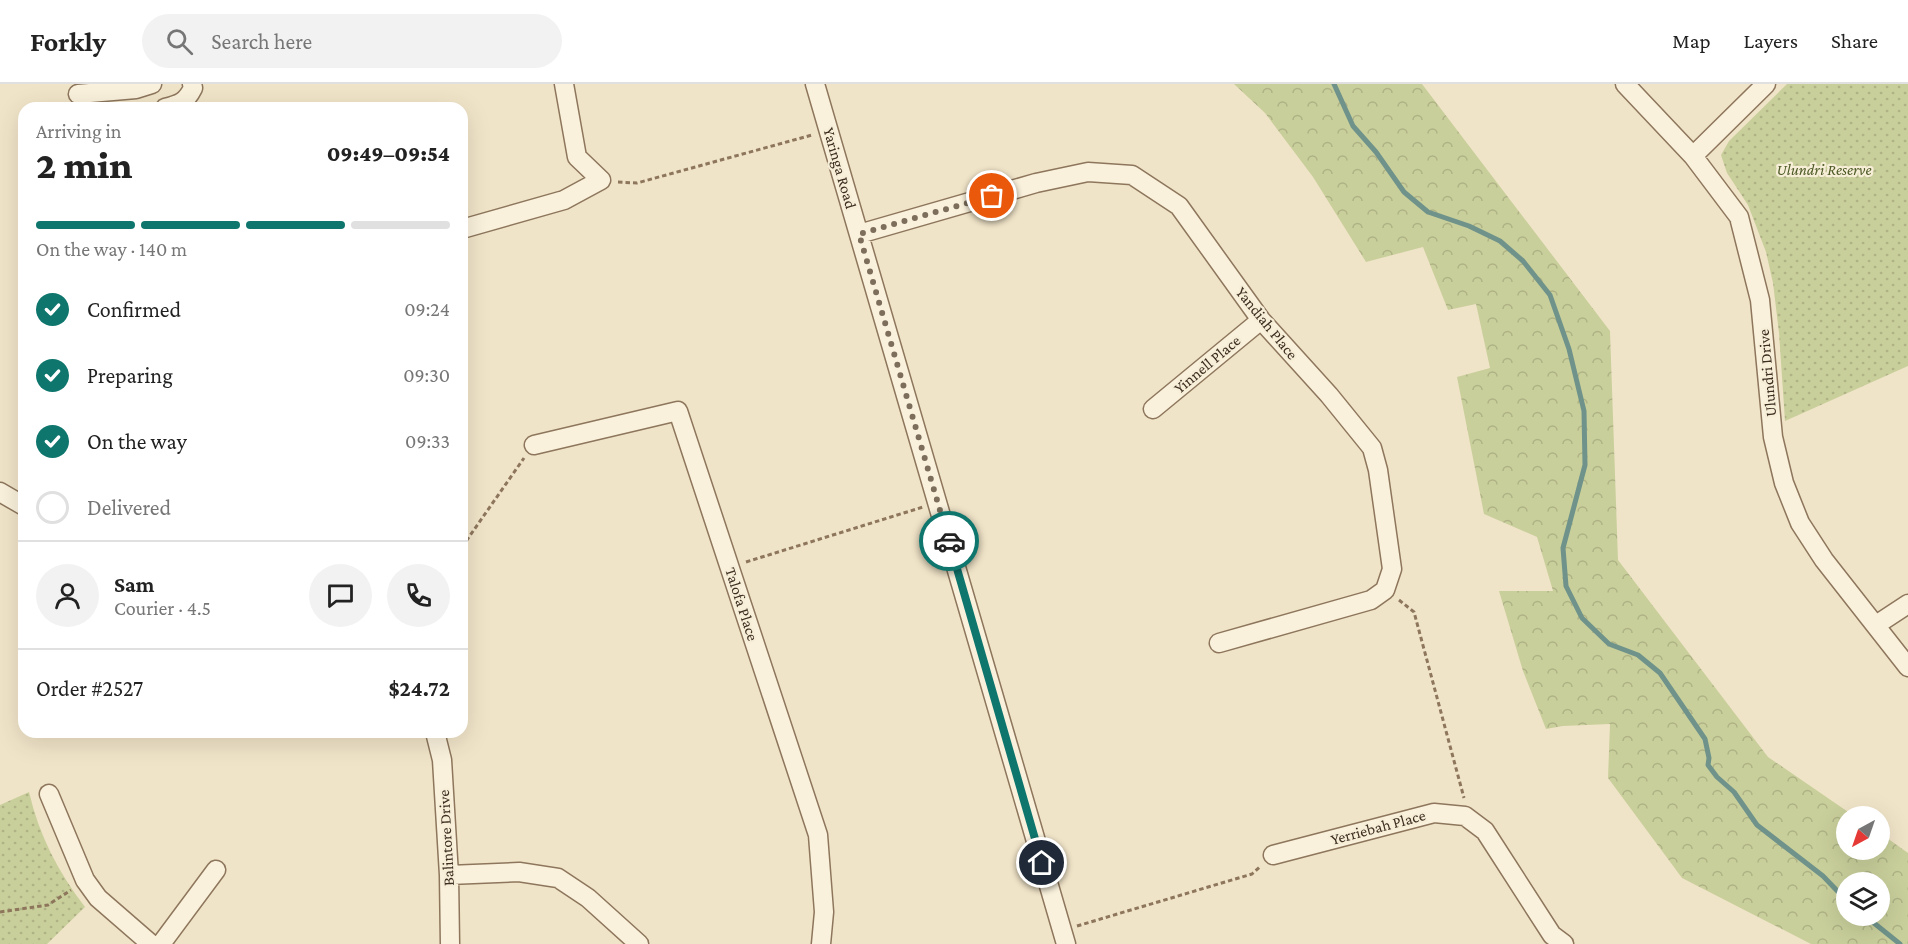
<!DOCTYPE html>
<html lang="en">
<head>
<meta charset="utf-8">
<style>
  :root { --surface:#fff; --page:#f2f2f2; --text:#222; --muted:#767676; --line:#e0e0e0; --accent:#0f766e }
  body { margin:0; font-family:"Crimson Pro",serif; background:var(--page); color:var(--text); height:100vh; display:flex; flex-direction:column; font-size:22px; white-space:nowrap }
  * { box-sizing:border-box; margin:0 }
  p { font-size:20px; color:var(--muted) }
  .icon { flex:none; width:33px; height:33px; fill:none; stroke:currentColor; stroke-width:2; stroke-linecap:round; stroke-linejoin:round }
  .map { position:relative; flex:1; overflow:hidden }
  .drawer { position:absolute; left:18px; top:18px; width:450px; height:636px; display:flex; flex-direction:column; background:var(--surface); border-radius:18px; box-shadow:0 6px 24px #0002 }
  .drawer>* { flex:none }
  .needle { width:39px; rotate:220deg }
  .tools { position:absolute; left:1836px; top:722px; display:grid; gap:12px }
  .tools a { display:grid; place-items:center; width:54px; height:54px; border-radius:50%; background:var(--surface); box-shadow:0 6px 24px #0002; font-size:30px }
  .pin { position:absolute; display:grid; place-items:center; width:51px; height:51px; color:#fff; margin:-26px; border:3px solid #fff; border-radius:50%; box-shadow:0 2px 6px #0007 }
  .courier { position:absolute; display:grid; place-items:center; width:60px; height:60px; margin:-30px; border:4px solid #0f766e; border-radius:50%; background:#fff; color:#222; box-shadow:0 2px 8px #0007 }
  .summary em { font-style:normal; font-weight:800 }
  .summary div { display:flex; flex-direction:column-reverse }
  .summary { display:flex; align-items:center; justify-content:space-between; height:102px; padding:0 18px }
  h1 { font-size:39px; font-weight:800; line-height:45px }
  .bar { display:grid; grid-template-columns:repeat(4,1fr); gap:9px 6px; align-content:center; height:72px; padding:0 18px }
  .bar i { height:8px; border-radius:4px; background:var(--line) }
  .bar .current { background:var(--accent) }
  .bar p { grid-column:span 4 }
  .line { display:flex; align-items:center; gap:15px; padding:0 18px; border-top:2px solid var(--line) }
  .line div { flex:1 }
  .round { display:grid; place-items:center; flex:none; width:63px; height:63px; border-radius:32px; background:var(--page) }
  ol { padding:0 18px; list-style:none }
  li { display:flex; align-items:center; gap:18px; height:66px }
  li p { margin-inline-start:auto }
  li .icon { padding:6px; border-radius:50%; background:var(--accent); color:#fff; stroke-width:4 }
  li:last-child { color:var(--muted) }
  li i { width:33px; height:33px; border:3px solid var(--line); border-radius:50% }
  header { display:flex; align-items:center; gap:36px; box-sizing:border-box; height:84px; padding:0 30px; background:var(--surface); border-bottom:2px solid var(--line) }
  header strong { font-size:28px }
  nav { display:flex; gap:33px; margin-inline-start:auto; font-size:21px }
  .search { width:420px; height:54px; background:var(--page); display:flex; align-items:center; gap:15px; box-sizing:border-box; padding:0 21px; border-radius:33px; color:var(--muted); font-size:22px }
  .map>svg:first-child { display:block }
  .grass { fill:url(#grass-dots) }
  .forest { fill:url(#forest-crowns); fill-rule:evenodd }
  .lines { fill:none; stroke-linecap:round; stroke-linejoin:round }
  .stream { stroke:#6f938a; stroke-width:5 }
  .minor-casing { stroke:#8d765c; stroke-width:21 }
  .path { stroke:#8d765c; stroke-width:3; stroke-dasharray:4.5 3; stroke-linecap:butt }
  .minor { stroke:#faf1dc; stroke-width:18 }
  .done { stroke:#7c6e5b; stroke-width:6; stroke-dasharray:0 10.8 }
  .route { stroke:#0f766e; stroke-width:8 }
  .labels { text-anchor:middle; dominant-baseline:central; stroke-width:4.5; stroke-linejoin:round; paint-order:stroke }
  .street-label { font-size:16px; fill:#3d2e20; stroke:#f7eed8 }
  .park-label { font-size:16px; font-style:italic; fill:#4d5a26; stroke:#f7eed8 }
</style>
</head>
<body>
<header>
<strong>Forkly</strong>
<div class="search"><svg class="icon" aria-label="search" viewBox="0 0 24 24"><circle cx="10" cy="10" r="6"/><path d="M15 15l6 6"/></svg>Search here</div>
<nav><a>Map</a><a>Layers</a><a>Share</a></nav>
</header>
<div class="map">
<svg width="1908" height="860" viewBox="0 0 1908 860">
  <defs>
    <pattern id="grass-dots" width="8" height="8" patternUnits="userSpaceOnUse" patternTransform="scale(1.5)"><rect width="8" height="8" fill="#c9cf9b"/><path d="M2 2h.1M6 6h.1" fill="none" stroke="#aeb285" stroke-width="1.8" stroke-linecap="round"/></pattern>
    <pattern id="forest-crowns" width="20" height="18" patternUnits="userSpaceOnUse" patternTransform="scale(1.5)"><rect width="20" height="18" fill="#c9cf9b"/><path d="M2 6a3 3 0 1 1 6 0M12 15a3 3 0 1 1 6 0" fill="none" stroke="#aeb285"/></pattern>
  </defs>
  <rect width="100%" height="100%" fill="#f0e4c8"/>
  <!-- grass -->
  <path class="grass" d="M 1787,0 L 1908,0 L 1908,282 L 1785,337 L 1779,249 L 1773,199 L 1766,168 L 1748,121 L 1727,89 L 1721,71 L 1729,57 Z
    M 29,708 C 39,751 58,788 85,823 L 47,860 L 0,860 L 0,721 Z"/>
  <!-- forest -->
  <path class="forest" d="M 1234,0 L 1422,0 L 1610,247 L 1618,476 L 1768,673 L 1854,732 L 1846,732 L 1846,765 L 1880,765 L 1880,749 L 1908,769 L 1908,860 L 1811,860 L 1682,794 L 1608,694 L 1610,640 L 1563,642 L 1546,645 L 1523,587 L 1499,507 L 1553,507 L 1537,453 L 1484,430 L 1457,293 L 1490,284 L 1476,220 L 1448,226 L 1423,163 L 1366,178 L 1313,93 L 1265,29 ZM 1846,798 L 1880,798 L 1880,831 L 1846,831 Z"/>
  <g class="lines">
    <!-- stream -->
    <path class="stream" d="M 1334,0 L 1353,42 L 1376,68 L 1404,108 L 1428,128 L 1469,142 L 1500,157 L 1523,177 L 1550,211 L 1569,265 L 1584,327 L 1585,381 L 1563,464 L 1566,502 L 1582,534 L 1609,560 L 1638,571 L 1660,589 L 1705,655 L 1709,674 L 1708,681 L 1717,693 L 1734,708 L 1757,741 L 1823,792 L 1846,816
      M 1864,831 L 1900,860"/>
    <!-- minor casing -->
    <g class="minor-casing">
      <path id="minor" d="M 815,0 L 1066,860
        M 1625,0 L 1693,72 L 1739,133 L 1760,216 L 1773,353 L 1784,399 L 1800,439 L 1824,476 L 1908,583
        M 78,10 L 136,5 L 152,0
        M 165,24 C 180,20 186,18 193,4 L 192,0
        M 1693,72 L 1766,0
        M 462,145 L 564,116 L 601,96 L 577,73 L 564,0
        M 859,150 L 1036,99 L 1088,88 L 1132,91 L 1179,122 L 1261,236 L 1329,311 L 1372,364 L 1378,386 L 1392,485 L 1385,506 L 1371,516 L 1219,559
        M 1153,325 L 1261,236
        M 534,361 L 678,327 L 818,751 L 824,828 L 821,860
        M 0,408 L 24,422
        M 1876,541 L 1908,520
        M 435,648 L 442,676 L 449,791 L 450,860
        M 49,710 L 85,796 L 98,814 L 151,860
        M 1273,771 L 1434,729 L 1465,732 L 1485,747 L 1552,851 L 1564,860
        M 449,791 L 519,788 L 558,794 L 588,814 L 639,860
        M 161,860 L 216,786"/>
    </g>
    <!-- path -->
    <path class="path" d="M 618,98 L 637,99 L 812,51
      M 462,463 L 524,374
      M 746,478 L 923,423
      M 1399,516 L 1414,528 L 1464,714
      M 0,828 L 48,821 L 71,806
      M 1077,842 L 1252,790 L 1261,782"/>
    <!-- minor -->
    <use href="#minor" class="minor"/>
  </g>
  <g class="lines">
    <!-- done -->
    <path class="done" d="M 949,457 L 859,150 L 992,112"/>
    <!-- route -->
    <path class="route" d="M 949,457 L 1042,779"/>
  </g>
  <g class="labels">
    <!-- street labels -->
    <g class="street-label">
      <text transform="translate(840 84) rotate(74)">Yaringa Road</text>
      <text transform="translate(1267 239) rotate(51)">Yandiah Place</text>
      <text transform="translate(1207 280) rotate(-40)">Yinnell Place</text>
      <text transform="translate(1767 289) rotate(-95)">Ulundri Drive</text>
      <text transform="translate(742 520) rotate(72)">Talofa Place</text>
      <text transform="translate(1378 743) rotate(-15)">Yerriebah Place</text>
      <text transform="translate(446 754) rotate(-93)">Balintore Drive</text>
    </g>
    <!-- park labels -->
    <g class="park-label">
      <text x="1824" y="85">Ulundri Reserve</text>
    </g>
  </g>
</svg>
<div class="tools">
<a><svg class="needle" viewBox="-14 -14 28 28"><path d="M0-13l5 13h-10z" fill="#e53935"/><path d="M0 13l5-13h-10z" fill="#767676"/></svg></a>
<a><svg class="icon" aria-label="layers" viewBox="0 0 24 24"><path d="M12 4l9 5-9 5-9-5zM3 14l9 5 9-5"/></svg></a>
</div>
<div class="pin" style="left:992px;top:112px;background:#ea580c"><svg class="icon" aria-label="bag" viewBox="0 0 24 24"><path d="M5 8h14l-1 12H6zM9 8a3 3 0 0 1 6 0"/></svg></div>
<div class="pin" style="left:1042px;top:779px;background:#1f2937"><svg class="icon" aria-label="home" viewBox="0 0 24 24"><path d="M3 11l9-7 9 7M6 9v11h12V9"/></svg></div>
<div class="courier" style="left:949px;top:457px"><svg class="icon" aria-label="car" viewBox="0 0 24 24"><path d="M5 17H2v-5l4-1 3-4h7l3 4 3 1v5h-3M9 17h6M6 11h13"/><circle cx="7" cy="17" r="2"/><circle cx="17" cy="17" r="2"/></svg></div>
<section class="drawer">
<div class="summary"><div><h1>2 min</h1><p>Arriving in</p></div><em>09:49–09:54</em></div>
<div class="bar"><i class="current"></i><i class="current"></i><i class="current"></i><i></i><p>On the way · 140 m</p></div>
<ol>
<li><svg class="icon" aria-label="check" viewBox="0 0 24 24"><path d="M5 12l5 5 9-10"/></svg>Confirmed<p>09:24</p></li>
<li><svg class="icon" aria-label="check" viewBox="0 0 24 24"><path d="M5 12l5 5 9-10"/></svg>Preparing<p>09:30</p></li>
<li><svg class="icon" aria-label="check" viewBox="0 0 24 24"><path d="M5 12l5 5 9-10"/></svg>On the way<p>09:33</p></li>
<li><i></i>Delivered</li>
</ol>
<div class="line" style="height:108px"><a class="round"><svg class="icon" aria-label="person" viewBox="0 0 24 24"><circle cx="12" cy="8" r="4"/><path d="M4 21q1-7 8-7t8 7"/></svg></a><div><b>Sam</b><p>Courier · 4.5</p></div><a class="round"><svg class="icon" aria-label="chat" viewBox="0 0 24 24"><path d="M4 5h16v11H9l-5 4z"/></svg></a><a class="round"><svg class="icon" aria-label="phone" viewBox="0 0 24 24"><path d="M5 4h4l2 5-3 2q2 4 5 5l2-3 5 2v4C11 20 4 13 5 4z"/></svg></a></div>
<div class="line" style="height:78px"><div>Order #2527</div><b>$24.72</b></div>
</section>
</div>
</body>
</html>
